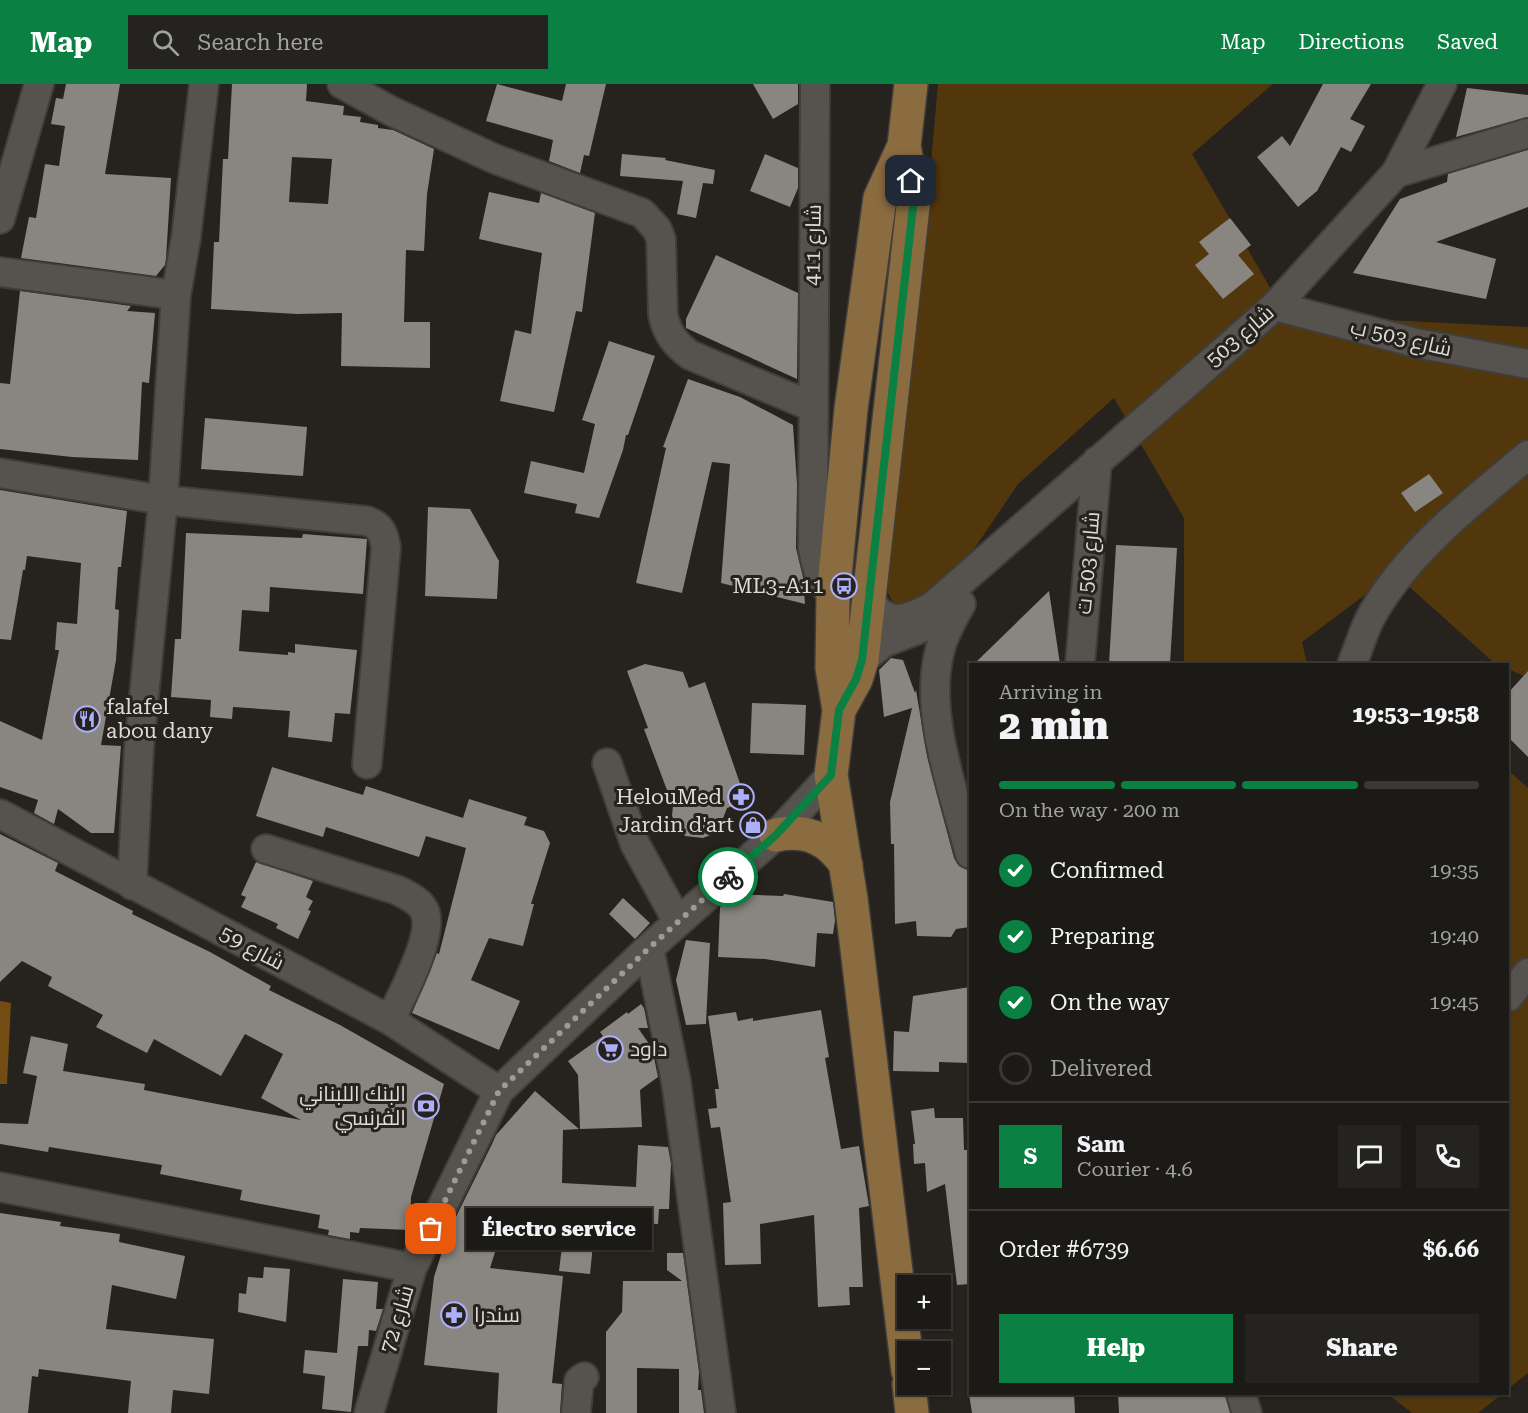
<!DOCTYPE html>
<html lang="en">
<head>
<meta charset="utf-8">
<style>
  :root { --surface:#1c1a16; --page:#25231f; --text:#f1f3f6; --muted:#a0a1a1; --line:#3a3835; --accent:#0b8043 }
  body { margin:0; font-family:"Roboto Serif",Cairo,serif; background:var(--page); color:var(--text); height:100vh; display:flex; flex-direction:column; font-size:22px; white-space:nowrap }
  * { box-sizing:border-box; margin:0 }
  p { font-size:20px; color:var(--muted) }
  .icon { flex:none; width:33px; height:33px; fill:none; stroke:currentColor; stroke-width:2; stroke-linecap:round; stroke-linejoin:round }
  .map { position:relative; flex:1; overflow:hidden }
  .panel { position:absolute; left:969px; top:579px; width:540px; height:732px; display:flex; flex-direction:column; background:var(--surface); border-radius:0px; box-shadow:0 2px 4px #0004,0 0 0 2px var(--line) }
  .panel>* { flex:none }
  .fabs { position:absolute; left:897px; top:1191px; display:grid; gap:12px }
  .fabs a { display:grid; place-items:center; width:54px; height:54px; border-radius:0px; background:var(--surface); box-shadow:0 2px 4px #0004,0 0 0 2px var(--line); font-size:30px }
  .pin { position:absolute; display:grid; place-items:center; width:51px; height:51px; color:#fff; margin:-26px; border-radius:12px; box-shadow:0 3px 9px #0006 }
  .courier { position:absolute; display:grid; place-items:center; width:60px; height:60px; margin:-30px; border:4px solid #0b8043; border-radius:50%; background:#fff; color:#222; box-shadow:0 2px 8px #0007 }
  .bubble { position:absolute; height:42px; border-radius:0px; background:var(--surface); box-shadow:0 2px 4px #0004,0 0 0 2px var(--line); font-size:20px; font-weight:800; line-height:42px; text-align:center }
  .headline em { font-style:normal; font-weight:800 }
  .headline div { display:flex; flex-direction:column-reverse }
  .headline { display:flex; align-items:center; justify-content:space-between; height:102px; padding:0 30px }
  h1 { font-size:39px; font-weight:800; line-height:45px }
  .bar { display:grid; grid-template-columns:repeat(4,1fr); gap:9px 6px; align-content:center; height:72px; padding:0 30px }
  .bar i { height:8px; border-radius:4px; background:var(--line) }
  .bar .current { background:var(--accent) }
  .bar p { grid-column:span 4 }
  .line { display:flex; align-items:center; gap:15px; padding:0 30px; border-top:2px solid var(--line) }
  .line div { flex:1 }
  .round { display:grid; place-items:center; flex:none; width:63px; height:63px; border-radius:0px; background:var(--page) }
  ol { padding:0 30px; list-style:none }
  li { display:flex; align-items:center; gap:18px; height:66px }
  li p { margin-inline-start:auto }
  li .icon { padding:6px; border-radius:50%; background:var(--accent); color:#fff; stroke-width:4 }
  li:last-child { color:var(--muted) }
  li i { width:33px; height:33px; border:3px solid var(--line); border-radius:50% }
  .action { display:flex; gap:12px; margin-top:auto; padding:12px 30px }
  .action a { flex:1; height:69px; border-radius:0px; background:var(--accent); color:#fff; font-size:24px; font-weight:800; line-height:69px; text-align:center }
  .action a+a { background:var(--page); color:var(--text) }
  header { display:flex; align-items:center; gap:36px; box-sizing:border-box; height:84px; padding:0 30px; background:var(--accent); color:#fff }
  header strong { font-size:28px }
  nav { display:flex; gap:33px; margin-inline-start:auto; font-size:21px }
  .search { width:420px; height:54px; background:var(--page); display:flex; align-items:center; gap:15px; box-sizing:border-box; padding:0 21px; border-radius:0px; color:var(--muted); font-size:22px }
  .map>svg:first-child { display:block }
  .green { fill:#53370c }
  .forest { fill:#724c12 }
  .building { fill:#898580; fill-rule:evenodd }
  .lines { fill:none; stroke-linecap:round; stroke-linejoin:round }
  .minor-casing { stroke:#403e3a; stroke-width:32 }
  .major-casing { stroke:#403e3a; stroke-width:36 }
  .minor { stroke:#56524d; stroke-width:28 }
  .major { stroke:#8b6c40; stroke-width:33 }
  .done { stroke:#9d9a97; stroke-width:6; stroke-dasharray:0 10.8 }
  .route { stroke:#0b8043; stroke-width:8 }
  .labels { text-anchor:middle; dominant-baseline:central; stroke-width:6; stroke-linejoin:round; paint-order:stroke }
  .street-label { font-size:21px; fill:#dddbd8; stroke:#26221e }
  .poi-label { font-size:21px; fill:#dddbd8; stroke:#26221e; text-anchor:end }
</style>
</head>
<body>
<header>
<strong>Map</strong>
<div class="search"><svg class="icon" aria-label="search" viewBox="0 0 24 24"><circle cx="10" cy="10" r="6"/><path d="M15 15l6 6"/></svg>Search here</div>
<nav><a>Map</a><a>Directions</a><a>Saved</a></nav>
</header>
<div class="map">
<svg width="1528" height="1329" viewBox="0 0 1528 1329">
  <rect width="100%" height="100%" fill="#26221e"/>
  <!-- green -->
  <path class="green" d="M 938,0 L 1273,0 L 1192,70 L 1286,231 L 1528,243 L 1528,594 L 1508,585 L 1508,580 L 1499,580 L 1492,577 L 1394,489 L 1302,558 L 1307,580 L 1184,580 L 1184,434 L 1114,314 L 1018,400 L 966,477 L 918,521 L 896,524 L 887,507 L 917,236 Z
    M 1508,686 L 1528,704 L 1528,894 L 1518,904 L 1528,913 L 1528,1289 L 1508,1305 Z
    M 1388,1310 L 1502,1310 L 1478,1329 L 1412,1329 Z"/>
  <!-- forest -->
  <path class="forest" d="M 0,917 L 11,919 L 7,1000 L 0,1000 Z"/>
  <!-- building -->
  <path class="building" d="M 66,0 L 120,0 L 105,90 L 171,94 L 166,175 L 165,181 L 156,192 L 21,174 L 29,133 L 36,134 L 45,80 L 59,82 L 65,42 L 51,40 L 56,14 L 63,15 Z
    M 232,0 L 307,0 L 306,17 L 344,22 L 343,31 L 361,33 L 360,38 L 378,41 L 378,44 L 393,46 L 434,65 L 427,110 L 424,167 L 406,166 L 404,238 L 430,238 L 430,284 L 341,282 L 342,229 L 297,230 L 211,225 L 214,158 L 219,158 L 223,75 L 228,75 ZM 292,73 L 332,75 L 328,120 L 289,118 Z
    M 497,0 L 562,17 L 566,0 L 606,0 L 589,72 L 584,71 L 580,89 L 549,77 L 553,56 L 486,37 Z
    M 753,0 L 798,0 L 798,20 L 773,35 Z
    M 1323,0 L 1371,0 L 1350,35 L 1365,42 L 1351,68 L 1341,63 L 1317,107 L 1298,123 L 1257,73 L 1282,52 L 1290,62 Z
    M 1467,4 L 1528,11 L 1528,33 L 1456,53 Z
    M 1528,66 L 1528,123 L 1436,158 L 1496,175 L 1486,215 L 1353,189 L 1400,115 L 1447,98 L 1448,90 Z
    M 622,70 L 666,74 L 665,76 L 715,86 L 713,100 L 703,99 L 696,134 L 677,130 L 683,97 L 620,92 Z
    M 765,70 L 798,84 L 798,104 L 790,123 L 750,107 Z
    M 489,108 L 539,119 L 541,109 L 595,129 L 582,228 L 576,227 L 554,328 L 500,317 L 515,246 L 531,250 L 542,169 L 479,155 Z
    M 1230,134 L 1251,161 L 1238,171 L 1254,190 L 1223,215 L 1195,181 L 1209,170 L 1199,158 Z
    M 716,171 L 798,209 L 797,295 L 686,244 L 686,235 Z
    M 20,207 L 131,222 L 127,227 L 155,229 L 149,299 L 142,298 L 138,376 L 72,373 L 0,365 L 0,299 L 10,300 Z
    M 609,257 L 655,272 L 628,351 L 626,351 L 623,366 L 599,434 L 575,429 L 577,420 L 524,409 L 531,377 L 584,389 L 595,340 L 582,336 Z
    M 688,295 L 740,313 L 793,341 L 797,400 L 796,464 L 803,493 L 805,520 L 721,499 L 730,380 L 712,378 L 682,509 L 636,499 L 666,364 L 663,363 Z
    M 205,334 L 307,343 L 303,392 L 201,385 Z
    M 1429,390 L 1443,409 L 1415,428 L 1401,409 Z
    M 0,406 L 127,427 L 121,483 L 118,483 L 115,525 L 119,526 L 116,576 L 101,661 L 121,662 L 114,749 L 91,749 L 58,725 L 54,740 L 34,729 L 38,716 L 0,703 L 0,637 L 42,656 L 59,566 L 55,566 L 57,538 L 77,540 L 81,479 L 27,472 L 25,486 L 23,486 L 11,556 L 0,555 Z
    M 428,423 L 470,425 L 499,477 L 497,515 L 425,512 Z
    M 186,449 L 302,454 L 303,450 L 367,455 L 363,510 L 270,503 L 269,528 L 242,526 L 239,567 L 288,571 L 288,568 L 295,569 L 295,560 L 357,566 L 350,630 L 335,629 L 332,658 L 288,653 L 290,627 L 233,623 L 232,635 L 210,633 L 211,616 L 171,613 L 175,555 L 181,555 Z
    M 1116,461 L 1177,464 L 1170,580 L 1109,580 Z
    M 1049,507 L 1060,580 L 974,580 Z
    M 891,574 L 903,576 L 915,609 L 916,606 L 927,672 L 954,774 L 959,782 L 968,786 L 970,796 L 970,843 L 956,845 L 951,853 L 917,852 L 916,837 L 895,840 L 894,760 L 891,760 L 890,718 L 912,624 L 884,633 L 879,586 Z
    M 645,580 L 683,588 L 689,604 L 705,598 L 746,717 L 727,724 L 720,742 L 713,750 L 703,754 L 685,752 L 674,739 L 672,731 L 673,722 L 644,645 L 648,644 L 627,587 Z
    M 1528,587 L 1528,673 L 1508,653 L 1508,609 Z
    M 752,619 L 806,621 L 804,671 L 750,669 Z
    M 272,683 L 363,711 L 366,702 L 463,734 L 469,715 L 527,733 L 524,741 L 544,747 L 550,759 L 531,820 L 534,820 L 523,862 L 489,854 L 471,896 L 520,917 L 499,966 L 412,929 L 437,869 L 439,870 L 466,764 L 426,752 L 419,773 L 326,743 L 323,753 L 256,732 Z
    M 0,750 L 58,779 L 55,787 L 133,827 L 132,830 L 210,868 L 271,902 L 269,906 L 340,941 L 444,1000 L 411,1113 L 410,1146 L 360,1144 L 359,1149 L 350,1148 L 350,1155 L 328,1151 L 329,1146 L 318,1144 L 320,1131 L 240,1116 L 242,1106 L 160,1090 L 162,1081 L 49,1063 L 48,1068 L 0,1060 L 0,1039 L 28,1040 L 37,992 L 23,989 L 31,952 L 68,960 L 63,987 L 145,1000 L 144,1006 L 301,1036 L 261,1014 L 283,970 L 245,950 L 221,992 L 154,955 L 147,969 L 96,943 L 103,931 L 48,902 L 52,893 L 22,877 L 0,898 Z
    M 256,778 L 313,797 L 306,813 L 313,817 L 308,826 L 311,827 L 298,855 L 276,844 L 278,840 L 241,823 L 246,813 L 241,811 Z
    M 734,810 L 783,812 L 784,810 L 833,818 L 835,837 L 833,850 L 817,849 L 815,883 L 765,875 L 718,873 L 720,823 Z
    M 623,814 L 650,839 L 635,855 L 609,830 Z
    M 686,856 L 710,859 L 706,940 L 686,941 L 676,896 Z
    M 970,903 L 969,979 L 939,978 L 939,988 L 893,987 L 894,947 L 909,948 L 913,912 Z
    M 641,920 L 644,924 L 648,944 L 638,944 L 652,964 L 658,993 L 640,1006 L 642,1043 L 580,1045 L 578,991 L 568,977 L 603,952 L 600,948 L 627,928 L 628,930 Z
    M 821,926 L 829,973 L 825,974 L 841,1065 L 859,1062 L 869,1122 L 859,1124 L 863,1203 L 849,1203 L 850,1221 L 818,1223 L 814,1131 L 760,1140 L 761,1180 L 725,1181 L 723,1119 L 731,1118 L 720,1043 L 711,1044 L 708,1025 L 717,1024 L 715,1005 L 719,1005 L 708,932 L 736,928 L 738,937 L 753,934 L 753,937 Z
    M 535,1007 L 579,1045 L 563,1046 L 562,1099 L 636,1103 L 638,1061 L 668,1063 L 671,1080 L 669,1125 L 659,1125 L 658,1140 L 604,1137 L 596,1131 L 590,1190 L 559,1187 L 563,1154 L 504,1140 L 490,1184 L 563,1192 L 552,1299 L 562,1300 L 560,1329 L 497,1329 L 499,1289 L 424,1281 L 434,1193 L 448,1149 L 492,1060 L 496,1051 Z
    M 934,1024 L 935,1034 L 963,1034 L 964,1066 L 970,1066 L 970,1200 L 957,1201 L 945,1100 L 927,1108 L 925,1079 L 914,1080 L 913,1060 L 915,1060 L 911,1027 Z
    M 0,1129 L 61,1138 L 60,1142 L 120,1150 L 119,1158 L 185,1172 L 176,1215 L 112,1201 L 106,1245 L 214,1255 L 209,1310 L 173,1306 L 171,1329 L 128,1329 L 131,1297 L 39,1285 L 38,1293 L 32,1292 L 28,1329 L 0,1329 Z
    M 667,1169 L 683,1169 L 699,1288 L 698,1306 L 701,1306 L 704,1329 L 679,1329 L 679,1285 L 637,1284 L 637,1329 L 606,1329 L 606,1248 L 622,1228 L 623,1197 L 682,1197 L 667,1186 Z
    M 264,1183 L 290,1185 L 286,1238 L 238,1228 L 239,1209 L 246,1210 L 248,1193 L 263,1194 Z
    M 343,1195 L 378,1198 L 376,1225 L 383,1225 L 376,1247 L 369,1246 L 368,1262 L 358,1262 L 351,1328 L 322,1325 L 325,1292 L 303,1289 L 305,1266 L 337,1269 Z
    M 969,1310 L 1074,1310 L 1075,1329 L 972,1329 Z
    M 1118,1310 L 1225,1310 L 1230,1329 L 1119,1329 Z"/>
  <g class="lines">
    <!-- minor casing -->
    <g class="minor-casing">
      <path id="minor" d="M 342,0 L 391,27 L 495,75 L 642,129 L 657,145 L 661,155 L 663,231 C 667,249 675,260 690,271 L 813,323
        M 815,0 L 813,464 C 816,484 821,497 833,513
        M 1396,89 L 1528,49
        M 0,135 L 39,0
        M 0,188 L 176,211
        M 1275,222 L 1416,259 L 1528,280
        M 0,389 L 163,416 L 367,437 C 381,442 383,448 386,463 L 367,680
        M 868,511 C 882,546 908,536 933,522 L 1275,222 L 1396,89 L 1442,0
        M 961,520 C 953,534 944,549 940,566 C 923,628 954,709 970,770
        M 862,576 L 883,559 L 929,541
        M 1080,580 L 1097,377
        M 1352,580 C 1359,564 1364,544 1373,529 C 1410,465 1472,418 1528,371
        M 607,679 L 635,760 L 678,838
        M 0,730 L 390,936 L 499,1007
        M 266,765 L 397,806 C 407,811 419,816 424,826 C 436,848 401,914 390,936
        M 132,801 L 139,664 L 163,416 L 176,211 L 186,154 L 204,0
        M 649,864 L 676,997 L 721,1329
        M 1508,913 L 1528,889
        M 0,1103 L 412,1184
        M 1241,1310 L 1247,1329
        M 369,1329 L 412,1184 L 499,1007 L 649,864 L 776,751 L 831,691
        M 576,1329 L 579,1297 L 584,1293"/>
    </g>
    <!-- major casing -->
    <g class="major-casing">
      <path id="major" d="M 839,626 L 856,595 L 862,576 L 914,114 L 904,62
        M 776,751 C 807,745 829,755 846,781
        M 908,1287 L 851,815 L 831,691 L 839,626 L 832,584 L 833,513 L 851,325 L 880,114 L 904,62 L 911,0
        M 909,1300 L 912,1329"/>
    </g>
    <!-- minor -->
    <use href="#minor" class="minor"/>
    <!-- major -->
    <use href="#major" class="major"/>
  </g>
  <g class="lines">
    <!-- done -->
    <path class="done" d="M 431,1145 L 499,1007 L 649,864 L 728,793"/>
    <!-- route -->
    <path class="route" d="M 728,793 L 776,751 L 831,691 L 839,626 L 856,595 L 862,576 L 914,114 L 911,97"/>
  </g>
  <!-- icons -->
  <defs>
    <g id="bus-ring" transform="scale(1.35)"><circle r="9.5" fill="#26221e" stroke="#adaffb" stroke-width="1.5"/><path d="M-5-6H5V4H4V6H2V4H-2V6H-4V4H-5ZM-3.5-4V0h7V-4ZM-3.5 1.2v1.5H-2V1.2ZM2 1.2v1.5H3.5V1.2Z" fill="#adaffb"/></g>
    <g id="restaurant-ring" transform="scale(1.35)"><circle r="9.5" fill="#26221e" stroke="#adaffb" stroke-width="1.5"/><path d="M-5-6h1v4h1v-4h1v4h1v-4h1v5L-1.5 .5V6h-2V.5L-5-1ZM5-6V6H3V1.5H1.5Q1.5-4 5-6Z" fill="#adaffb"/></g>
    <g id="pharmacy-ring" transform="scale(1.35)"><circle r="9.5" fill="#26221e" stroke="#adaffb" stroke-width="1.5"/><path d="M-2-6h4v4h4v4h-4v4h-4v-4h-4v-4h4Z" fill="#adaffb"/></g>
    <g id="shop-ring" transform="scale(1.35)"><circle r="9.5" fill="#26221e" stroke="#adaffb" stroke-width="1.5"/><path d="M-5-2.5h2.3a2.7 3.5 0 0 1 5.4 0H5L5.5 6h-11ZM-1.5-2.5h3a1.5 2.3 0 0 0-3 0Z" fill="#adaffb"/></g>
    <g id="supermarket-ring" transform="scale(1.35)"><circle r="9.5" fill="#26221e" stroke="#adaffb" stroke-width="1.5"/><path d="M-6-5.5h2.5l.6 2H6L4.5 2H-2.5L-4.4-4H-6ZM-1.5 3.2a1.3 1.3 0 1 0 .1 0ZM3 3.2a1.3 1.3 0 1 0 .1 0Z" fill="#adaffb"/></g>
    <g id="bank-ring" transform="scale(1.35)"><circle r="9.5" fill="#26221e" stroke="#adaffb" stroke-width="1.5"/><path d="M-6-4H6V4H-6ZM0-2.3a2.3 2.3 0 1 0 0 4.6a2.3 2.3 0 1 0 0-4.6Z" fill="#adaffb"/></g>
  </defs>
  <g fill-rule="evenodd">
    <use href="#bus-ring" x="844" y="502"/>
    <use href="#restaurant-ring" x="87" y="635"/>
    <use href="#pharmacy-ring" x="741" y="713"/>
    <use href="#shop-ring" x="753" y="741"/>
    <use href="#supermarket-ring" x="610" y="965"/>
    <use href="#bank-ring" x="426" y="1022"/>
    <use href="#pharmacy-ring" x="454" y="1231"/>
  </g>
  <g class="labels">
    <!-- street labels -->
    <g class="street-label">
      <text transform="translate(813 161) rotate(-89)">شارع 411</text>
      <text transform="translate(1240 252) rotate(-41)">شارع 503</text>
      <text transform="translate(1401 254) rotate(13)">شارع 503 ب</text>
      <text transform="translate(1088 479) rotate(-85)">شارع 503 ت</text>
      <text transform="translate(252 864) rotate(28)">شارع 59</text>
      <text transform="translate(397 1235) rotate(-73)">شارع 72</text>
    </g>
    <!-- poi labels -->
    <g class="poi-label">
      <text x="824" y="502">ML3-A11</text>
      <text x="106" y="623" text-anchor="start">falafel<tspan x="106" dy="24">abou dany</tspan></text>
      <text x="722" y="713">HelouMed</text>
      <text x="734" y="741">Jardin d'art</text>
      <text x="630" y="965" text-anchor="start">داود</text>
      <text x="406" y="1010">البنك اللبناني<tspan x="406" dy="24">الفرنسي</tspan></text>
      <text x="474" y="1231" text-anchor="start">سندرا</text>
    </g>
  </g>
</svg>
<div class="fabs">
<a>+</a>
<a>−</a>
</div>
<div class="pin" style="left:431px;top:1145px;background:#ea580c"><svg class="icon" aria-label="bag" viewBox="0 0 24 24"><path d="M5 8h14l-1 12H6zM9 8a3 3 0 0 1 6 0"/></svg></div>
<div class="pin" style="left:911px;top:97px;background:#1f2937"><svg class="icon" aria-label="home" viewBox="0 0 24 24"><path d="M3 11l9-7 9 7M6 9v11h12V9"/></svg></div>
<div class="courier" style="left:728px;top:793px"><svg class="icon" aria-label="bike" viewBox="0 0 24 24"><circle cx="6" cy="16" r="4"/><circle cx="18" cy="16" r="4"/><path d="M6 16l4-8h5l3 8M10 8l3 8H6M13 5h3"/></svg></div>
<div class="bubble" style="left:466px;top:1124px;width:186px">Électro service</div>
<section class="panel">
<div class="headline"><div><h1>2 min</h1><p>Arriving in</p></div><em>19:53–19:58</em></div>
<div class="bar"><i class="current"></i><i class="current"></i><i class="current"></i><i></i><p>On the way · 200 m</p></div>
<ol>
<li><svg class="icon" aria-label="check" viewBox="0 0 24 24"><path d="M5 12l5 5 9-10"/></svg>Confirmed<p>19:35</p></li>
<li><svg class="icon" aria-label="check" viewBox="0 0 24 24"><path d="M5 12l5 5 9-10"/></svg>Preparing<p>19:40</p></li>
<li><svg class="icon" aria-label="check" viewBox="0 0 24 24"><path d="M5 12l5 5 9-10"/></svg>On the way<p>19:45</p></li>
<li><i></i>Delivered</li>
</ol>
<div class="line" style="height:108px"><b class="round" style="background:var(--accent);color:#fff">S</b><div><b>Sam</b><p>Courier · 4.6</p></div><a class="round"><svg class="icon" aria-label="chat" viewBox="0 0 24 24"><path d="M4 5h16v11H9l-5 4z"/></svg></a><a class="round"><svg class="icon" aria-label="phone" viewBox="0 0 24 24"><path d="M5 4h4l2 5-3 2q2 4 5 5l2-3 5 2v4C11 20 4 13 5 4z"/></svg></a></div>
<div class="line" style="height:78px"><div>Order #6739</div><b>$6.66</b></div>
<div class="action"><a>Help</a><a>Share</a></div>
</section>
</div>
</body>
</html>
